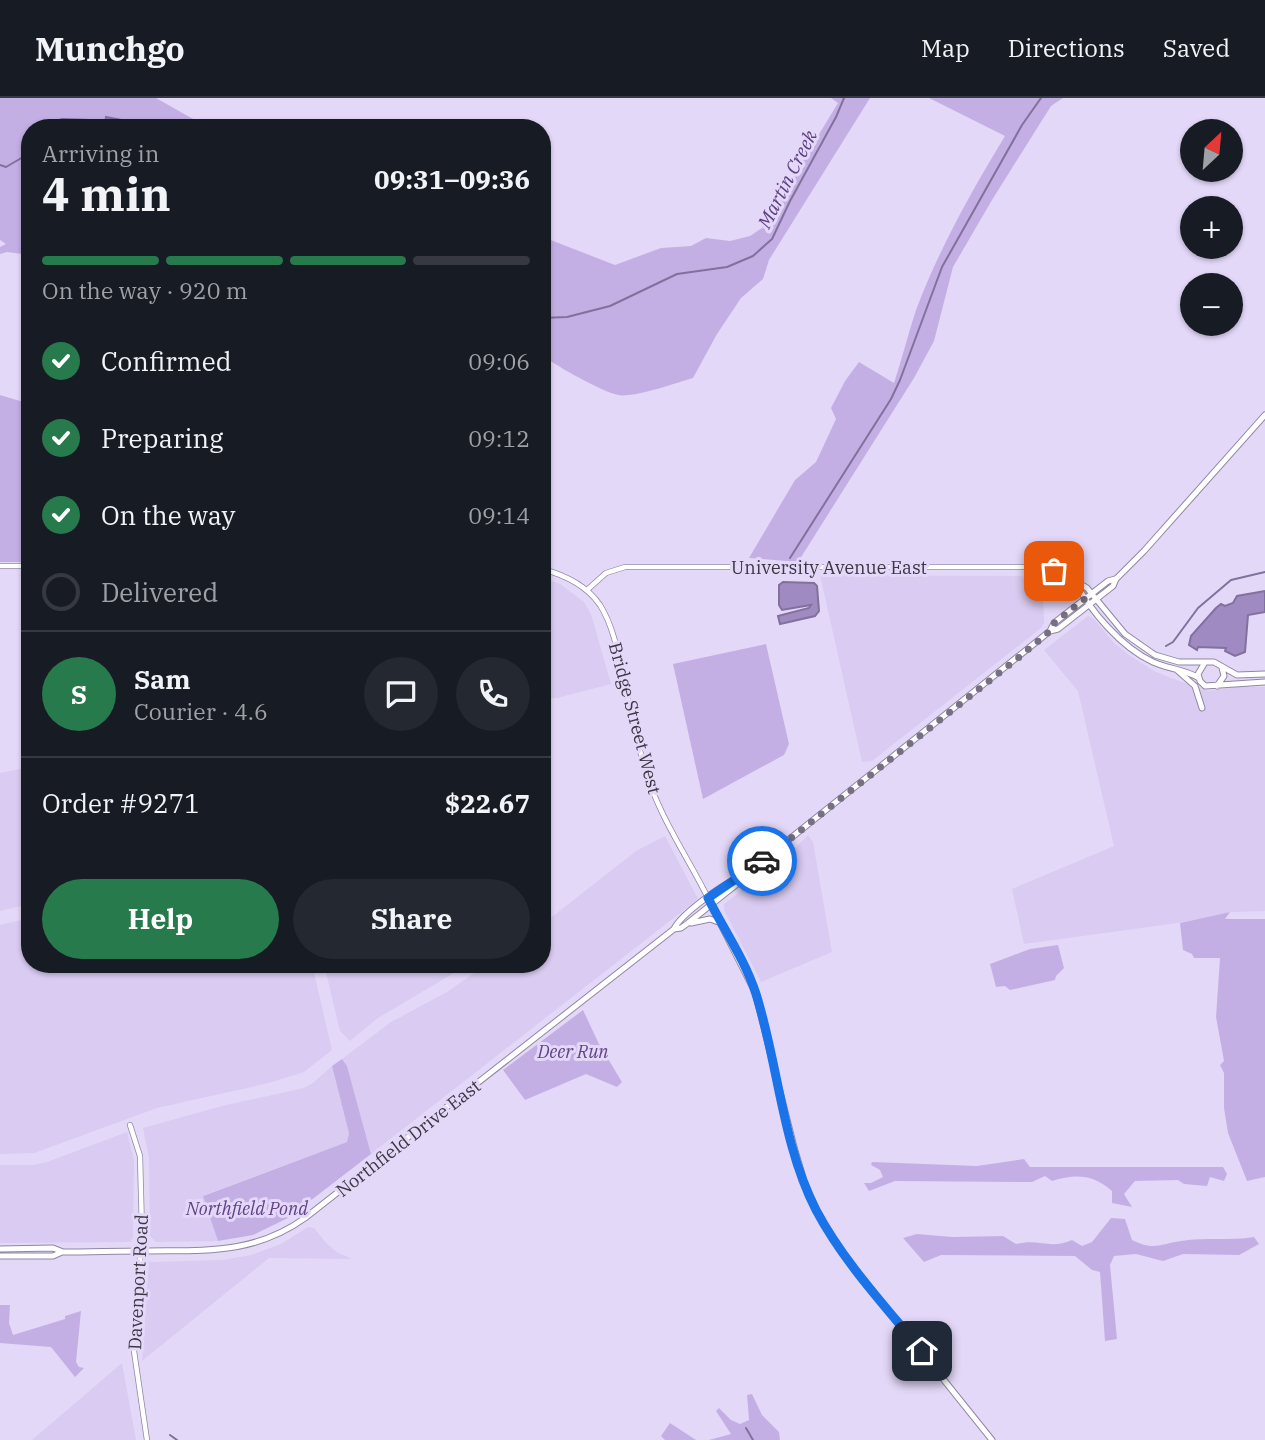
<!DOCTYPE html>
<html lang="en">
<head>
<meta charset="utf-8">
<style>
  :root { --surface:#171b24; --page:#242831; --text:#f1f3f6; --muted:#9ea1a6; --line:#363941; --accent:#277a4b }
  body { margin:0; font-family:"IBM Plex Serif",serif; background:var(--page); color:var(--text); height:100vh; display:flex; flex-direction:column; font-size:26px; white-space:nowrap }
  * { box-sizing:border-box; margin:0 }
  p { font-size:23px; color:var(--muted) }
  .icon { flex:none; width:38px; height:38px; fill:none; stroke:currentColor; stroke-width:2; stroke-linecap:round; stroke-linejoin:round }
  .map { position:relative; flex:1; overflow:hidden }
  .details { position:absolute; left:21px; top:21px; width:530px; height:854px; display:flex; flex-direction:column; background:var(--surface); border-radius:28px; box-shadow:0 2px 5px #0004 }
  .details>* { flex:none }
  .needle { width:46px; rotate:26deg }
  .fabs { position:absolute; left:1180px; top:21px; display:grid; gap:14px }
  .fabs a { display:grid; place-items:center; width:63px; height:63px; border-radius:50%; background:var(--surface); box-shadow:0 2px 5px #0004; font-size:35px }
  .pin { position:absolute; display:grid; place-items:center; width:60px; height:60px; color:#fff; margin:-30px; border-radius:14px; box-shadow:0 4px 10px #0006 }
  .courier { position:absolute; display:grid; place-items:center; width:70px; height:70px; margin:-35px; border:5px solid #1a73e8; border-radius:50%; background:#fff; color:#222; box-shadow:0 2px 9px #0007 }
  .headline em { font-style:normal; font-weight:800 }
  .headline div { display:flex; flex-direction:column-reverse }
  .headline { display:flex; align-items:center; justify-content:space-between; height:119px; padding:0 21px }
  h1 { font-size:46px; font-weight:800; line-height:52px }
  .bar { display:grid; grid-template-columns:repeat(4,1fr); gap:10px 7px; align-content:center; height:84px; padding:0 21px }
  .bar i { height:9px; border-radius:5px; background:var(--line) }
  .bar .current { background:var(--accent) }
  .bar p { grid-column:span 4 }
  .line { display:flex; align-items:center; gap:18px; padding:0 21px; border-top:2px solid var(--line) }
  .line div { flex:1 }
  .round { display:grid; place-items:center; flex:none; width:74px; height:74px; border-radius:37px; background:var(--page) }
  ol { padding:0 21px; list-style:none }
  li { display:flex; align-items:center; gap:21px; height:77px }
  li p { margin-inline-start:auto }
  li .icon { padding:7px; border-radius:50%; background:var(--accent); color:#fff; stroke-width:4 }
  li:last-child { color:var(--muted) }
  li i { width:38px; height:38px; border:4px solid var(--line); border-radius:50% }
  .button { display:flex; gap:14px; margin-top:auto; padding:14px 21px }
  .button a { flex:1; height:80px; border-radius:42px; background:var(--accent); color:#fff; font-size:28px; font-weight:800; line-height:80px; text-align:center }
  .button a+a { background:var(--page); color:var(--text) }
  header { display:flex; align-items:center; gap:42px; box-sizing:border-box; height:98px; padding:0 35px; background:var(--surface); border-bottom:2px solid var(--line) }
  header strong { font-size:33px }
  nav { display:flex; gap:38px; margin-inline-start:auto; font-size:24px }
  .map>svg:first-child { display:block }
  .built { fill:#d9cbf1 }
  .green { fill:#c4afe4 }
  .water { fill:#a08ac2; stroke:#82719c; stroke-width:2 }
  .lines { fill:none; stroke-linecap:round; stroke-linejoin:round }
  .stream { stroke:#82719c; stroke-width:2 }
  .tertiary-casing { stroke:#9186a4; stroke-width:6 }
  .secondary-casing { stroke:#9186a4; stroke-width:7 }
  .tertiary { stroke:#fff; stroke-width:4.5 }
  .secondary { stroke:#fff; stroke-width:5 }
  .done { stroke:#776f82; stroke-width:7; stroke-dasharray:0 12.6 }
  .route { stroke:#1a73e8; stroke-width:9 }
  .labels { text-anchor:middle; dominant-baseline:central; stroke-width:6; stroke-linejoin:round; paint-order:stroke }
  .street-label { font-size:18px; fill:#3c3743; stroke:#e4d8f8 }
  .park-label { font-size:18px; font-style:italic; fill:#624388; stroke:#e4d8f8 }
  .water-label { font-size:19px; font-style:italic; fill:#5e3f84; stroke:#e4d8f8 }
</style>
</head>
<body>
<header>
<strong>Munchgo</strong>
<nav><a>Map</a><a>Directions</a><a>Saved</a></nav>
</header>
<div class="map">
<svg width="1265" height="1342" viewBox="0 0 1265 1342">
  <rect width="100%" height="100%" fill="#e4d8f8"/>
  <!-- built -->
  <path class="built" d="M 820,477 L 1021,478 L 1038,483 L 1043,492 L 1044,525 L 1041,530 L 872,663 L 862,664 Z
    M 543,480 L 560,486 L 584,504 L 591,516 L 611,586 L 557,600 L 543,600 Z
    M 1088,518 L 1094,521 L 1113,544 L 1129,557 L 1154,573 L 1171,580 L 1208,593 L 1238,589 L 1265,589 L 1265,813 L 1230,814 L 1178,825 L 1024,846 L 1012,791 L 1114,748 L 1078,593 L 1044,552 Z
    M 30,669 L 30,806 L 0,813 L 0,675 Z
    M 808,737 L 813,744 L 832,854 L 761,884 L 724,812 L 724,806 L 793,752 Z
    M 665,738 L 698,801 L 371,1056 L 347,968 L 342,961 L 391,924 L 447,894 L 487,866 L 542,866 L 543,826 L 636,753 Z
    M 30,820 L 30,866 L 312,866 L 332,952 L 304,974 L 269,985 L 157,1010 L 34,1055 L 0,1056 L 0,827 Z
    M 324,866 L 469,866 L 378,920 L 350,943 L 340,933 Z
    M 332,968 L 349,1035 L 347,1044 L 204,1097 L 218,1143 L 156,1144 L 150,1138 L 149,1060 L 143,1030 L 222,1008 L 304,990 L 313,985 Z
    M 127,1034 L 134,1062 L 133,1139 L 131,1144 L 0,1145 L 0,1067 L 33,1067 L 47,1064 Z
    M 308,1129 L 314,1130 L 327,1146 L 338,1155 L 352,1161 L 269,1160 L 142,1263 L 149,1164 L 223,1162 L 251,1157 L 281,1146 Z
    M 122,1265 L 136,1342 L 32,1342 L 87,1295 Z"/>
  <!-- green -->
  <path class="green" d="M 0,0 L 156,0 L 209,30 L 163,30 L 106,19 L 105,30 L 30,30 L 30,157 L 7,154 L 0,156 L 0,149 L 6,146 L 0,142 Z
    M 831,0 L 870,0 L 769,162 L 763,181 L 741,200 L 717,236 L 693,280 C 675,285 635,300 618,297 C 601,293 564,272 549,262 L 543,263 L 543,139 L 615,167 L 661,150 L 691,148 L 706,140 L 730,143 L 750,138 L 762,130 L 838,5 Z
    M 929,0 L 1063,0 L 1051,8 L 992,102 L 953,169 L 934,243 L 914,280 L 798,464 L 749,460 L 795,382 L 816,364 L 836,321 L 831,310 L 845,283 L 859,264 L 894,285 C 902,261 908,236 916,212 C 939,151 971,94 1005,38 Z
    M 0,297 L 30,306 L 30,464 L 0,464 Z
    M 766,546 L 789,646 L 784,657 L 703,701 L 673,566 Z
    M 1230,814 L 1225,821 L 1265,821 L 1265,1079 L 1247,1083 L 1228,1035 L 1224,1010 L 1224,975 L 1220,967 L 1224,963 L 1216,919 L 1220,860 L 1194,860 L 1192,856 L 1183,852 L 1180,825 Z
    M 1058,847 L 1064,870 L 1056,878 L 1055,882 L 1010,892 L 1005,888 L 996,889 L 990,866 L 1030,851 Z
    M 583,912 L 599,946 L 622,984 L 617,989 L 586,976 L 525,1002 L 503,972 Z
    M 342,961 L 347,968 L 371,1056 L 288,1120 L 253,1137 L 218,1143 L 203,1098 L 347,1044 L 349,1035 L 332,968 Z
    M 1024,1061 L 1030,1069 L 1223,1069 L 1227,1076 L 1224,1083 L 1210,1079 L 1207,1088 L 1184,1086 L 1178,1082 L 1135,1083 L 1124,1096 L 1132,1109 L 1112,1105 L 1112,1093 C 1092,1076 1076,1076 1052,1083 L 1045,1078 L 1032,1084 L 895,1083 L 869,1093 L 864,1085 L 871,1085 L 883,1079 L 880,1072 L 871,1067 L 872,1064 L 977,1068 Z
    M 1111,1120 L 1125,1121 L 1132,1142 C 1154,1153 1160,1146 1181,1143 C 1205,1139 1230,1143 1254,1139 L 1259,1146 L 1239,1157 L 1183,1156 L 1163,1163 L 1136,1156 L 1114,1158 L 1110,1167 L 1117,1241 L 1105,1243 L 1100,1174 L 1092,1172 L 1075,1158 L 941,1157 L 924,1164 L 903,1140 L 917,1136 L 953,1139 L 1003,1138 L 1016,1146 C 1039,1140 1050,1152 1072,1142 L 1082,1148 L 1092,1144 Z
    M 0,1207 L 10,1207 L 9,1225 L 13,1237 L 65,1221 L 65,1218 L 81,1213 L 76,1264 L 79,1269 L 84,1270 L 75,1279 L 51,1249 L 0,1245 Z
    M 752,1296 L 762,1317 L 779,1334 L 780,1342 L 709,1342 L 731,1336 L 716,1313 L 719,1310 L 731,1322 L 740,1326 L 749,1322 L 747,1297 Z
    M 670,1325 L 696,1342 L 665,1342 L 661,1338 Z"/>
  <!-- water -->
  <path class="water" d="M 106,19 L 163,30 L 105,30 Z
    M 62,21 L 89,22 L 96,30 L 47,30 L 49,25 Z
    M 783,484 L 814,485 L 817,488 L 819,513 L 815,518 L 780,526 L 778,518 L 809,510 L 811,507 L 782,512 L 779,507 L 779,487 Z
    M 1265,493 L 1265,514 L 1248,517 L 1245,554 L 1235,558 L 1225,553 L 1226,550 L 1198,549 L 1197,552 L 1189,547 L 1191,538 L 1216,510 L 1221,506 L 1225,508 L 1233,505 L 1237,498 Z"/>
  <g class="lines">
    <!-- stream -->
    <path class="stream" d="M 0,67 L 6,69 L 30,55
      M 542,220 L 567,219 L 610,208 L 677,176 L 727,169 L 753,158 L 772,141 L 790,103 L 836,19 L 844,0
      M 790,460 L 891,301 L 900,282 L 942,169 L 1022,27 L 1041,0
      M 1166,548 L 1173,544 L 1198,510 L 1231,482 L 1265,474
      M 746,1330 L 753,1342
      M 170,1337 L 177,1342"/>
    <!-- tertiary casing -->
    <g class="tertiary-casing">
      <path id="tertiary" d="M 0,468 L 30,468
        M 542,471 C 565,477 587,488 600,507 C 615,531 619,561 625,588 C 632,621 639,655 650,686 C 665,727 689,762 708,800
        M 587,492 L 606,475 L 625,469 L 1038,469 L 1054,473 L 1075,483
        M 130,1027 L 140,1058 L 142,1133 L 134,1253 L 147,1342"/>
    </g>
    <!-- secondary casing -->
    <g class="secondary-casing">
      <path id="secondary" d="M 1075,483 L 1087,490 L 1125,536 L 1155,557 L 1179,564 L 1214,564 L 1237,577 L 1265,576
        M 1075,483 C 1090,513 1122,550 1153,564 C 1168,571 1184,571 1199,580
        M 1050,533 L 1054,525 L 1108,483 L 1115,481
        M 1204,566 L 1198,576 L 1200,583 L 1205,588 L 1265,584
        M 1178,573 L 1195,588 L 1202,610
        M 1217,588 L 1224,578 L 1222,570
        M 710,805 L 755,894 L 794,1049 L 804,1083 L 816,1111 L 839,1151 L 992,1342
        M 691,825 L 710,821 L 721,825
        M 674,831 L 681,830 L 688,825 L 737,786 L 742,779 L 1050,533 L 1058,531 L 1113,488 L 1116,481 L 1144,453 L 1265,317
        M 0,1151 L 53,1150 L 63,1154 C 90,1154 117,1153 144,1153 C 204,1152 253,1157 305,1120 L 674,831 C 680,817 726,783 742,779
        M 0,1158 L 53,1158 L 62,1154"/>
    </g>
    <!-- tertiary -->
    <use href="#tertiary" class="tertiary"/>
    <!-- secondary -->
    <use href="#secondary" class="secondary"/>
  </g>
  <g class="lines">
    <!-- done -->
    <path class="done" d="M 762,763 L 1018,560 L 1050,533 L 1054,525 L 1086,500 L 1075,484 L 1054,473"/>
    <!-- route -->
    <path class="route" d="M 762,763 L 708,800 C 724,832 745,862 756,896 C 778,965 782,1046 816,1112 C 843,1163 885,1208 922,1253"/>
  </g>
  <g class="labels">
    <!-- street labels -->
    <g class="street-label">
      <text x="829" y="469">University Avenue East</text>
      <text transform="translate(635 620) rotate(75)">Bridge Street West</text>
      <text transform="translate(408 1040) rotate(-38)">Northfield Drive East</text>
      <text transform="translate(138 1184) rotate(-87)">Davenport Road</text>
    </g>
    <!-- park labels -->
    <g class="park-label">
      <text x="573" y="953">Deer Run</text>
      <text x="247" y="1110">Northfield Pond</text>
    </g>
    <!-- water labels -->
    <g class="water-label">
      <text transform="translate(787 81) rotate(-63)">Martin Creek</text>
    </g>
  </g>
</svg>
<div class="fabs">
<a><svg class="needle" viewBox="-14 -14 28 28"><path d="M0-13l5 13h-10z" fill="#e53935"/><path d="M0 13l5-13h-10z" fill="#9ea1a6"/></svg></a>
<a>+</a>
<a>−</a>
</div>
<div class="pin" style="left:1054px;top:473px;background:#ea580c"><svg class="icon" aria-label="bag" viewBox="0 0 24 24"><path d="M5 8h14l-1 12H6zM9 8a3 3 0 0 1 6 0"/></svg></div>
<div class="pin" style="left:922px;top:1253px;background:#1f2937"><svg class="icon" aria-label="home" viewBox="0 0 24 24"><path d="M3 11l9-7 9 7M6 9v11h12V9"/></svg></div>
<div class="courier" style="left:762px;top:763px"><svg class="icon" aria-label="car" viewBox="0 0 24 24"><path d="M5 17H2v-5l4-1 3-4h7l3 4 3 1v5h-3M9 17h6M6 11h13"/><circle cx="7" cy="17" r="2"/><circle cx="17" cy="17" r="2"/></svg></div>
<section class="details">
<div class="headline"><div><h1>4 min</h1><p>Arriving in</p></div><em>09:31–09:36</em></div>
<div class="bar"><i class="current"></i><i class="current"></i><i class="current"></i><i></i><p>On the way · 920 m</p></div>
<ol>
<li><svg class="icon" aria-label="check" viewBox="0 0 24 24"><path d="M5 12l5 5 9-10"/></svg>Confirmed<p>09:06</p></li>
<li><svg class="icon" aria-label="check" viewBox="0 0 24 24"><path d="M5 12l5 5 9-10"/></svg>Preparing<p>09:12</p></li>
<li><svg class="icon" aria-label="check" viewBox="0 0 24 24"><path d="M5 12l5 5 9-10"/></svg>On the way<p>09:14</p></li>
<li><i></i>Delivered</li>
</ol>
<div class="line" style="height:126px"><b class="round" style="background:var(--accent);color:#fff">S</b><div><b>Sam</b><p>Courier · 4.6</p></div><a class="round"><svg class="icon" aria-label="chat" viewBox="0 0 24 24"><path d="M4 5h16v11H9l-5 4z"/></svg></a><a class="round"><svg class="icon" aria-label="phone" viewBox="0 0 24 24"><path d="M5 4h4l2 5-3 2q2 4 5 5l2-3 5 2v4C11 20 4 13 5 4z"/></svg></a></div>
<div class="line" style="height:91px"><div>Order #9271</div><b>$22.67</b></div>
<div class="button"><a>Help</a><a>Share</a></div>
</section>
</div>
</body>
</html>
